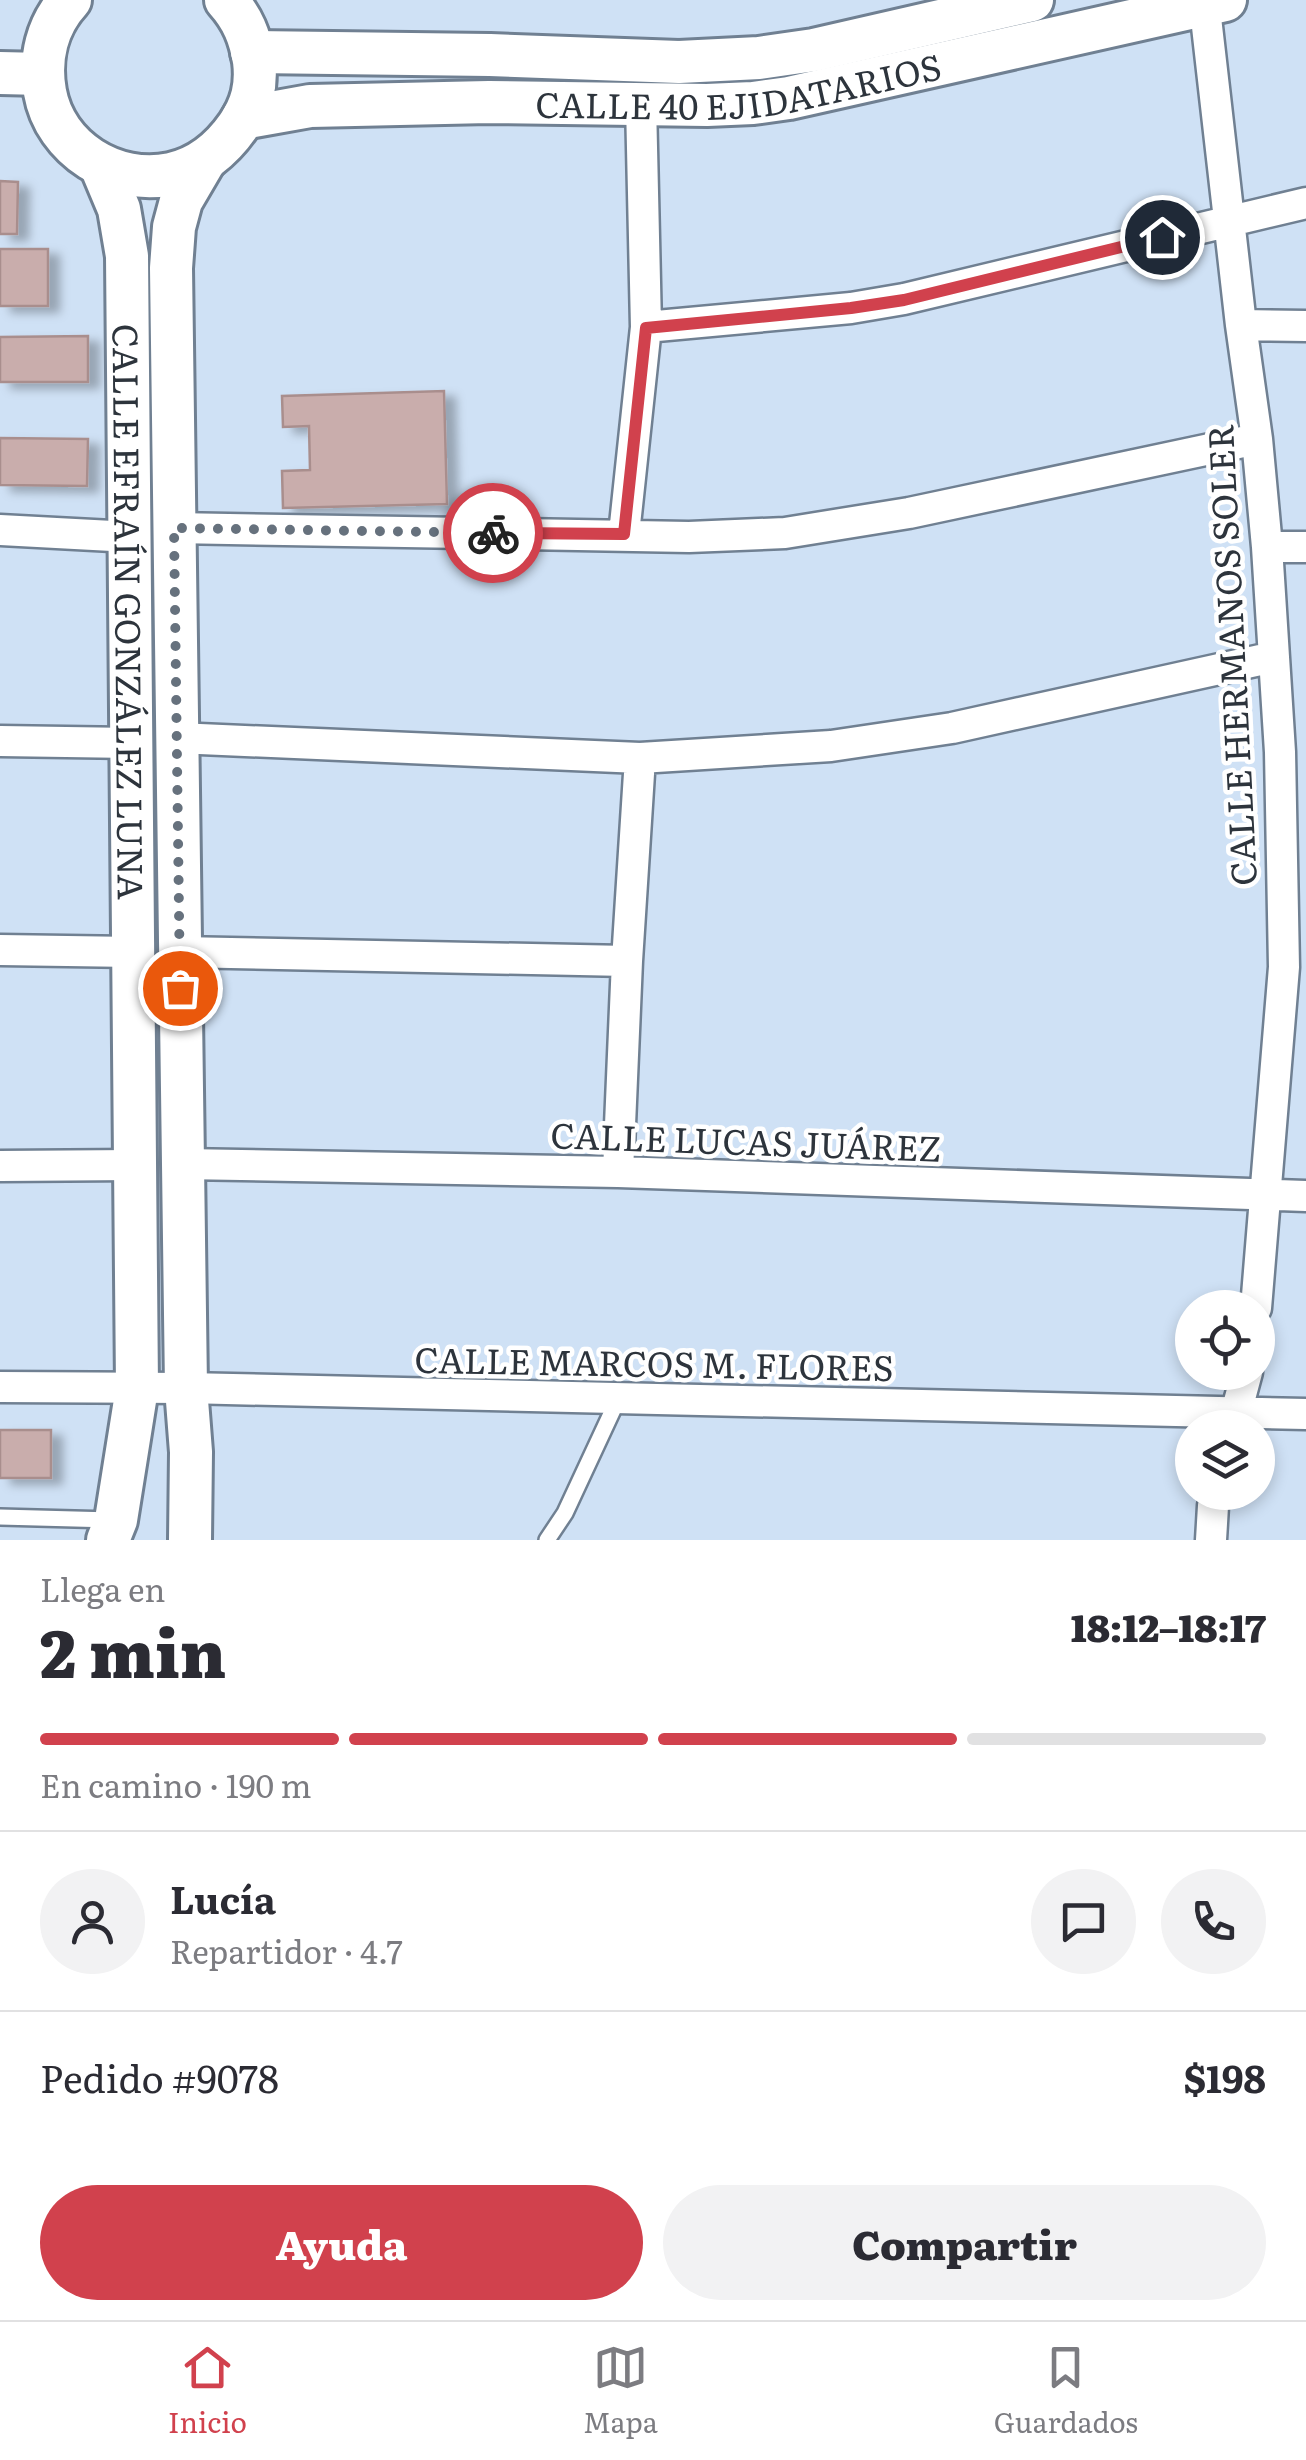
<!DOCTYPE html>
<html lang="es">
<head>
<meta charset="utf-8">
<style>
  :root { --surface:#fff; --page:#f2f2f3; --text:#2b2b33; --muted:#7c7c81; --line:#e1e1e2; --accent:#d1414d }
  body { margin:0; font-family:Literata,serif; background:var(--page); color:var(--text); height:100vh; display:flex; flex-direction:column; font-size:38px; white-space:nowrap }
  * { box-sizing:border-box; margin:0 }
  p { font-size:32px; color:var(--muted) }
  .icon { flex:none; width:55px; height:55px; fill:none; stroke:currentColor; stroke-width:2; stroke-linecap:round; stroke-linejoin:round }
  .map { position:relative; height:1540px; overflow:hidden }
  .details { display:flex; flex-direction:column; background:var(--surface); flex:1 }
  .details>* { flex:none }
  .buttons { position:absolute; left:1175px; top:1290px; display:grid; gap:20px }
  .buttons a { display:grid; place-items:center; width:100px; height:100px; border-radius:50%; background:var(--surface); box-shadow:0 5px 15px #0003; font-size:50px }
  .pin { position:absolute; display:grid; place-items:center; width:85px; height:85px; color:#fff; margin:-42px; border:5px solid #fff; border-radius:50%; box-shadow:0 2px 10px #0007 }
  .courier { position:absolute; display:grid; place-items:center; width:100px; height:100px; margin:-50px; border:8px solid #d1414d; border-radius:50%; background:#fff; color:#222; box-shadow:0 2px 12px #0007 }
  .overview em { font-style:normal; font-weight:800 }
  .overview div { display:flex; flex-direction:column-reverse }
  .overview { display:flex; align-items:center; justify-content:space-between; height:170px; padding:0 40px }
  h1 { font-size:65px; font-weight:800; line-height:75px }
  .bar { display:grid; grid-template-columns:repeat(4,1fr); gap:15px 10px; align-content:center; height:120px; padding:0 40px }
  .bar i { height:12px; border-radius:8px; background:var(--line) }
  .bar .current { background:var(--accent) }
  .bar p { grid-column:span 4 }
  .line { display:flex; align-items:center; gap:25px; padding:0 40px; border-top:2px solid var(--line) }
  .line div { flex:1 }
  .round { display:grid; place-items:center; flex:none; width:105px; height:105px; border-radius:52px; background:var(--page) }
  .action { display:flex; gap:20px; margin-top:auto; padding:20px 40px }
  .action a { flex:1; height:115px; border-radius:60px; background:var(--accent); color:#fff; font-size:40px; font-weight:800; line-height:115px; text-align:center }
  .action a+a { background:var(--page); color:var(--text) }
  .tabs { display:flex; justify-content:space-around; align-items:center; height:140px; border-top:2px solid var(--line); background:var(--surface); font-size:28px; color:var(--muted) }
  .tabs a { display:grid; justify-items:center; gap:5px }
  .tabs .current { color:var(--accent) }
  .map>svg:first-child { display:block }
  .building { fill:#c9adac; stroke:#a98e8d; stroke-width:2.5; filter:url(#shadow) }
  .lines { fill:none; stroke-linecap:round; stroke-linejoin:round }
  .lane-casing { stroke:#708092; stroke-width:20 }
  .street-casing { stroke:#708092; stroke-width:35 }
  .secondary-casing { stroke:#708092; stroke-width:48 }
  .lane { stroke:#fff; stroke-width:15 }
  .street { stroke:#fff; stroke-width:30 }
  .secondary { stroke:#fff; stroke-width:42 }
  .done { stroke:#66717d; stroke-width:10; stroke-dasharray:0 18 }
  .route { stroke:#d1414d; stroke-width:12 }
  .labels { text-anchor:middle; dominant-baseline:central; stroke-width:9; stroke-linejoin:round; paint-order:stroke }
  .street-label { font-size:35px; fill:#2d343c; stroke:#fff }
</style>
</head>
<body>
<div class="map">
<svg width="1306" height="1540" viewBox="0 0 1306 1540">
  <defs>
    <filter id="shadow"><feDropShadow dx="11" dy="6" stdDeviation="5" flood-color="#0004"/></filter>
  </defs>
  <rect width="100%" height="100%" fill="#cfe1f5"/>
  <!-- building -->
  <path class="building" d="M 0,181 L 18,182 L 17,234 L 0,234 Z
    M 0,249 L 48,249 L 48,306 L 0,306 Z
    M 88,336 L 88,382 L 0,382 L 0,337 Z
    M 444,391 L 447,504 L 283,508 L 282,471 L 310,470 L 309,426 L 283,427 L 282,396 Z
    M 0,438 L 88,439 L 87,486 L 0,485 Z
    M 0,1430 L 51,1430 L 51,1478 L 0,1478 Z"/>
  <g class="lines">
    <!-- lane casing -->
    <g class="lane-casing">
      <path id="lane" d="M 0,1517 L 112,1520
        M 547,1540 L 565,1513 L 618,1399"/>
    </g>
    <!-- street casing -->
    <g class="street-casing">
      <path id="street" d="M 1204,0 L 1241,325 L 1257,439 L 1267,547 L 1280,752 L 1284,967 L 1256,1308
        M 1241,325 L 1306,326
        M 646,327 L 851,308 L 904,299 L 1306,203
        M 174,528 L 689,537 L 785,533 L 909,513 L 1257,439
        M 0,530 L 131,537
        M 624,534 L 646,327 L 641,103
        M 1267,547 L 1306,547
        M 177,738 L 640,758 L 831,746 L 952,728 L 1274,657
        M 0,741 L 132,743
        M 0,950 L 134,952
        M 180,952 L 627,961
        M 183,1164 L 618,1172 L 1306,1196
        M 0,1166 L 135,1165
        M 618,1172 L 627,961 L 640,758
        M 0,1387 L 186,1388 L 1306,1414
        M 1232,1428 L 1247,1372
        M 1211,1540 L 1213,1506 L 1216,1492"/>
    </g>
    <!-- secondary casing -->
    <g class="secondary-casing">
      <g id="secondary">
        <path d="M 70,0 C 47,25 39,58 45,92 C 55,149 115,186 171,174 C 199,168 222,149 238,126 C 252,105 257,86 254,61 C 250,37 243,19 226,0"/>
        <path d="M 252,52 L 490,55 L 679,62 L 759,58 L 814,50 L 1032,0"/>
        <path d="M 0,73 L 42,74"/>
        <path id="s1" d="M 243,118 L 310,106 L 489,102 L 707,105 L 753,103 L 789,98 L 1225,0"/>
        <path id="s2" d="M 101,166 L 119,209 L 127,256 L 137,1388 L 116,1520 L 108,1540"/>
        <path d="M 190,1540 L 191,1452 L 186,1388 L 171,268 L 174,227 L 181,201 L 205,160"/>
      </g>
    </g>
    <!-- lane -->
    <use href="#lane" class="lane"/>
    <!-- street -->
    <use href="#street" class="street"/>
    <!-- secondary -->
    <use href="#secondary" class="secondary"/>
  </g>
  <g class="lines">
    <!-- done -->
    <path class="done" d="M 180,988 L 174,528 L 493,533"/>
    <!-- route -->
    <path class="route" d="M 493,533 L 624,534 L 646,328 L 851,308 L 904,300 L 1162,237"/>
  </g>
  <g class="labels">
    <!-- street labels -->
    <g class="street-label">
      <text stroke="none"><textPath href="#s1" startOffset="498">CALLE 40 EJIDATARIOS</textPath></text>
      <text stroke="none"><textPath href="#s2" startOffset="450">CALLE EFRAÍN GONZÁLEZ LUNA</textPath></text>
      <text transform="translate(1230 655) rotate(-93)">CALLE HERMANOS SOLER</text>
      <text transform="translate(746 1140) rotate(2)">CALLE LUCAS JUÁREZ</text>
      <text transform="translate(654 1362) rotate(1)">CALLE MARCOS M. FLORES</text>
    </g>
  </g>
</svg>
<div class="buttons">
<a><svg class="icon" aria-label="locate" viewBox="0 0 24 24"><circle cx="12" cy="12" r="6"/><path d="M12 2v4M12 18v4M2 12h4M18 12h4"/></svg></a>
<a><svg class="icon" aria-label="layers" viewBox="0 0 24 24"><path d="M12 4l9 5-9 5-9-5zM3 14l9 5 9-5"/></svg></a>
</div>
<div class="pin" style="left:180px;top:988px;background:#ea580c"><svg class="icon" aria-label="bag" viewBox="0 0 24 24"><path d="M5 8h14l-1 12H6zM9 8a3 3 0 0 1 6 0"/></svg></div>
<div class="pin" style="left:1162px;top:237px;background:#1f2937"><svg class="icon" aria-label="home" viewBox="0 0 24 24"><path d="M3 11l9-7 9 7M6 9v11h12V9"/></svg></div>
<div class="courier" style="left:493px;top:533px"><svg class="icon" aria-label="bike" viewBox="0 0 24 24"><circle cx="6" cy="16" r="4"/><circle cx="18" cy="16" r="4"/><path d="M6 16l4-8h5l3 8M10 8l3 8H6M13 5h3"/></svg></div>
</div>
<section class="details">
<div class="overview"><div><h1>2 min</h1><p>Llega en</p></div><em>18:12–18:17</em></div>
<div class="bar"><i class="current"></i><i class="current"></i><i class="current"></i><i></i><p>En camino · 190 m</p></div>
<div class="line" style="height:180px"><a class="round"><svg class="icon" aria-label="person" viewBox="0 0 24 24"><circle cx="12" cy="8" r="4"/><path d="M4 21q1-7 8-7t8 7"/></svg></a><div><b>Lucía</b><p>Repartidor · 4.7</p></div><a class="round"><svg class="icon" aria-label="chat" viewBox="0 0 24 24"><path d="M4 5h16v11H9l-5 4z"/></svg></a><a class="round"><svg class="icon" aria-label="phone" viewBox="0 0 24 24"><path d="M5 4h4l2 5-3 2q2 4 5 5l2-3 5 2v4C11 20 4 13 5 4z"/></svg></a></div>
<div class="line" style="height:130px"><div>Pedido #9078</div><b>$198</b></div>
<div class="action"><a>Ayuda</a><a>Compartir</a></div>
</section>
<nav class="tabs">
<a class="current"><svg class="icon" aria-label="home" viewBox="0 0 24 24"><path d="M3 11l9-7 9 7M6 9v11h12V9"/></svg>Inicio</a>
<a><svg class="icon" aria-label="map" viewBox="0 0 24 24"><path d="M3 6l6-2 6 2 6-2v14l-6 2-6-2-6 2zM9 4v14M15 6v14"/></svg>Mapa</a>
<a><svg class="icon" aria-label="saved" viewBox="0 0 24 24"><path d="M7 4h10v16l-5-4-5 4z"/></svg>Guardados</a>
</nav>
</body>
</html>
